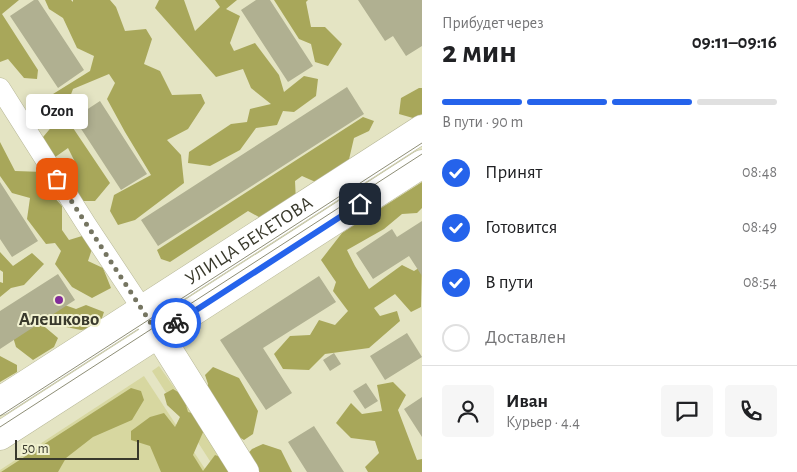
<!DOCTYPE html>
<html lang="ru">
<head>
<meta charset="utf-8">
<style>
  :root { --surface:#fff; --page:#f6f6f6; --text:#202124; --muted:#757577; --line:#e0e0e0; --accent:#2563eb }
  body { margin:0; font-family:"Alegreya Sans",sans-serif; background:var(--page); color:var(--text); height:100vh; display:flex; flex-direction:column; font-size:19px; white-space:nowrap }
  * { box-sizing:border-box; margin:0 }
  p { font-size:16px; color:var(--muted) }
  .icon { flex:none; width:28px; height:28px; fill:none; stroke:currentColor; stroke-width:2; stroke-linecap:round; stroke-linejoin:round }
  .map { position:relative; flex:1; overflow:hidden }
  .panel { display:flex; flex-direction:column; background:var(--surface); width:375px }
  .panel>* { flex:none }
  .scale { position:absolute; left:15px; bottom:12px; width:124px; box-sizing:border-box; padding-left:5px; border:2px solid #39392c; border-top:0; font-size:14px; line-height:18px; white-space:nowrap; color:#39392c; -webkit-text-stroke:4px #f1f1d0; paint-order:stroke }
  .pin { position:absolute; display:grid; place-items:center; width:42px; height:42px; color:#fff; margin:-21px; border-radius:10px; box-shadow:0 2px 8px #0006 }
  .courier { position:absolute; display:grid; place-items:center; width:50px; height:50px; margin:-25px; border:4px solid #2563eb; border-radius:50%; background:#fff; color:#222; box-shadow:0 1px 6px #0007 }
  .bubble { position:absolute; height:35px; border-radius:5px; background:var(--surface); box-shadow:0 2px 8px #0003; font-size:16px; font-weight:700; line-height:35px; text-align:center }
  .headline em { font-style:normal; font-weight:700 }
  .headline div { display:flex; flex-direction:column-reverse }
  .headline { display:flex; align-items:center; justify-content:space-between; height:85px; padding:0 20px }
  h1 { font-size:32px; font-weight:700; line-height:38px }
  .bar { display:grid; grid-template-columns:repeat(4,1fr); gap:8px 5px; align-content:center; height:60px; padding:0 20px }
  .bar i { height:6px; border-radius:4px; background:var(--line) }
  .bar .active { background:var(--accent) }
  .bar p { grid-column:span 4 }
  .line { display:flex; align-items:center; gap:12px; padding:0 20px; border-top:1px solid var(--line) }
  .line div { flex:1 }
  .round { display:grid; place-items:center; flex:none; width:52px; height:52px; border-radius:5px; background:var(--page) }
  ol { padding:0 20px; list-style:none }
  li { display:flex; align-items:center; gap:15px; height:55px }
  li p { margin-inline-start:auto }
  li .icon { padding:5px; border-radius:50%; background:var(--accent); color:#fff; stroke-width:4 }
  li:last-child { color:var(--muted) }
  li i { width:28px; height:28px; border:2px solid var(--line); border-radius:50% }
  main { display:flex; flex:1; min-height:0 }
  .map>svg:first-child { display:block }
  .green { fill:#d7d7a0 }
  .forest { fill:#a8a75a }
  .building { fill:#b0b091 }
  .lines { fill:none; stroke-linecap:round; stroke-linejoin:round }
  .street-casing { stroke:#b7b797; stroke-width:21 }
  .secondary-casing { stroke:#b7b797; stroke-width:29 }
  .street { stroke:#fff; stroke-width:20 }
  .secondary { stroke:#fff; stroke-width:28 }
  .tram { stroke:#8e8e77; stroke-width:1 }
  .done { stroke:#757561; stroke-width:5; stroke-dasharray:0 9 }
  .route { stroke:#2563eb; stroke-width:6 }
  .poi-dot { fill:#822c9a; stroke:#f1f1d0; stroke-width:2 }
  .labels { text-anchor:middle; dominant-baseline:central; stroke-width:4; stroke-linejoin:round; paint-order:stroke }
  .street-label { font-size:19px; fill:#39392c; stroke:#f1f1d0 }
  .poi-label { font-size:19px; font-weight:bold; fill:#39392c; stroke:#f1f1d0 }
</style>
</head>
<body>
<main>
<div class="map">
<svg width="422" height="472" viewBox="0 0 422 472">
  <rect width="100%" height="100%" fill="#e4e4c3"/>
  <!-- green -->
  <path class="green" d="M 159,366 L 234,472 L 217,472 L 152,371 Z
    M 144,376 L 207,472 L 0,472 L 0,470 Z"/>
  <!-- forest -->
  <path class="forest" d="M 0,0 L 19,0 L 2,14 L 38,70 L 37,79 L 24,78 L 8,59 L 0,62 Z
    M 45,0 L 71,0 L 73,2 L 73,0 L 110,0 L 116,7 L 125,31 L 146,29 L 152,39 L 144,64 L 160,71 L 172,95 L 201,94 L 205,103 L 188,129 L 167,140 L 181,155 L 184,183 L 135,220 L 118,225 L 110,211 L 114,195 L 151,175 L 125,132 L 107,99 L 115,83 L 109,74 L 73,89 L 67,105 L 52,105 L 53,94 L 90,71 L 94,56 L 77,48 L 63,18 L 49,9 Z
    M 159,0 L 184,0 L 195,31 L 220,7 L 215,0 L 237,0 L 226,9 L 240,16 L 230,43 L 234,51 L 255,43 L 279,75 L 284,92 L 304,76 L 318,79 L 316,96 L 294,112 L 283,111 L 277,125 L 256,128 L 240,150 L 210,166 L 188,163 L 189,152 L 231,124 L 247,122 L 250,109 L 271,104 L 251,88 L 243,69 L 216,77 L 155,8 Z
    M 274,0 L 308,0 L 306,2 L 311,27 L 325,27 L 342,44 L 328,66 L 315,62 L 311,44 L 299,39 Z
    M 419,88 L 422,88 L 422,114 L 413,118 L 399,114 L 401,98 Z
    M 363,117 L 374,121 L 369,131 L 354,138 L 347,168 L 320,184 L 302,176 L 295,181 L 296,202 L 266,221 L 248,211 L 170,262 L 161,259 L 157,250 Z
    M 67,119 L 110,183 L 95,201 L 75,201 L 61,179 L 77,166 L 68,148 L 51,160 L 38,143 L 54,124 Z
    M 0,142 L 15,171 L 44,172 L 51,194 L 62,206 L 62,230 L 69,240 L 82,236 L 92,249 L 88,261 L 103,268 L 111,288 L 92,298 L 72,287 L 55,264 L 61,251 L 55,243 L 46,244 L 27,219 L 30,198 L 12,193 L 0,176 Z
    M 422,182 L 422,208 L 417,213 L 402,214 L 384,229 L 347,250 L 355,266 L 369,289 L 402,265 L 414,271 L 422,266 L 421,307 L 411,312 L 395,294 L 374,308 L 380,316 L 397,311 L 400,321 L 369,348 L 325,354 L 309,370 L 283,369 L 274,354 L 290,336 L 310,335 L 319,320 L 335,325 L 348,311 L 333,291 L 336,282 L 321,260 L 342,233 Z
    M 0,252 L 13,266 L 32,253 L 44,264 L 24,285 L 11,288 L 0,297 L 0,282 L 3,283 L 3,272 L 0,270 Z
    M 59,303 L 76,309 L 86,305 L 104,312 L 99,327 L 81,330 L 56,325 L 51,314 Z
    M 33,317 L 58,338 L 54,347 L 33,360 L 16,347 L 13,337 Z
    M 0,356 L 17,365 L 17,372 L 0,382 Z
    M 213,367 L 239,378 L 258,411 L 253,434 L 244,440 L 227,430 L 203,396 L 208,384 L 205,375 Z
    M 393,382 L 406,395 L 398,410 L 417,460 L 422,459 L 422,472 L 368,472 L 365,467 L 379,453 L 375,441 L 351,438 L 336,423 L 351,403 L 362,414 L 382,411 L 377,385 Z
    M 131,388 L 141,391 L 144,400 L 132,420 L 93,437 L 66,458 L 58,472 L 1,472 Z
    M 173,389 L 183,395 L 188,412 L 199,415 L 204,430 L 193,455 L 203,471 L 215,455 L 223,458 L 230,472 L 161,472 L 150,446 L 131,440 L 131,431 L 150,417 L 164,413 L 175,427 L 180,417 L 167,405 L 164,394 Z
    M 263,444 L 281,450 L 292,472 L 251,472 L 243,459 L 252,449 Z"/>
  <!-- building -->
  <path class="building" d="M 34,0 L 38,0 L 84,70 L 58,88 L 10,16 Z
    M 256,0 L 270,0 L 313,66 L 288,82 L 241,10 Z
    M 358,0 L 422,0 L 422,46 L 406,56 L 393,36 L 385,41 Z
    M 347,87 L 364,114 L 158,246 L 141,220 Z
    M 100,101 L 147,174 L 121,190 L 74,118 Z
    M 0,182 L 38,241 L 12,257 L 0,239 Z
    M 422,221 L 422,276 L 409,256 L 373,279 L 356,253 L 392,229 L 397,237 Z
    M 58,274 L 75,300 L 0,349 L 0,311 Z
    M 319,276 L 336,302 L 263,348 L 292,393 L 266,410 L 220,340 Z
    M 407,333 L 422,357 L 385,380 L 370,356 Z
    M 334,353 L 341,364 L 330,371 L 323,360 Z
    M 366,383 L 378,401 L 365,409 L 353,391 Z
    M 422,397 L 422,437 L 404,409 Z
    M 314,426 L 344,472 L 307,472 L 288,442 Z"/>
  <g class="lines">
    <!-- street casing -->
    <g class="street-casing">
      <path id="street" d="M 0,88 L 86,224 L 143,310"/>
    </g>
    <!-- secondary casing -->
    <g class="secondary-casing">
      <g id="secondary">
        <path d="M 149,319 L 245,472"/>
        <path id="s1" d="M 0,401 L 422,129"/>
        <path d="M 0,436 L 422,164"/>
      </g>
    </g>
    <!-- street -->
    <use href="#street" class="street"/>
    <!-- secondary -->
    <use href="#secondary" class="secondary"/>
    <!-- tram -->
    <path class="tram" d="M 0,416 L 422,143
      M 0,427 L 422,154"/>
  </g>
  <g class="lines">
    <!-- done -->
    <path class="done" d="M 57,179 L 158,334 L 176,323"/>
    <!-- route -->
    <path class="route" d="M 176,323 L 360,204"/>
  </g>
  <!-- markers -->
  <circle class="poi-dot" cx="59" cy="300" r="5"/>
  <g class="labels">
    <!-- street labels -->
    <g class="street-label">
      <text stroke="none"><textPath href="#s1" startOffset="296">УЛИЦА БЕКЕТОВА</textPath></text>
    </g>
    <!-- poi labels -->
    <g class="poi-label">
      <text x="59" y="319">Алешково</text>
    </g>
  </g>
</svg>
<div class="scale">50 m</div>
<div class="pin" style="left:57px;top:179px;background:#ea580c"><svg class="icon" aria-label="bag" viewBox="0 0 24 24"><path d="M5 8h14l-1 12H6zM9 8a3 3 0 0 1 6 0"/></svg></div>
<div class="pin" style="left:360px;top:204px;background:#1f2937"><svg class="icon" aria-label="home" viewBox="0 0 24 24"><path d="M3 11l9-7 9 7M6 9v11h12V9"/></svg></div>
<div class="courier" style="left:176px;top:323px"><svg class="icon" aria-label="bike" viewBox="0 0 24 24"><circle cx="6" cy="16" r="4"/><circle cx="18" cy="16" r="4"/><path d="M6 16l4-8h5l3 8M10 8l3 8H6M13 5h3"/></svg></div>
<div class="bubble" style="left:26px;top:94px;width:62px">Ozon</div>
</div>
<section class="panel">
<div class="headline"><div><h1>2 мин</h1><p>Прибудет через</p></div><em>09:11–09:16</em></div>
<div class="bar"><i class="active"></i><i class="active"></i><i class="active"></i><i></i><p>В пути · 90 m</p></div>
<ol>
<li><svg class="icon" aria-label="check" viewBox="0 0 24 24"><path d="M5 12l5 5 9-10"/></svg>Принят<p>08:48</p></li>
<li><svg class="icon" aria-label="check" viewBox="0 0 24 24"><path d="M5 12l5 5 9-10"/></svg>Готовится<p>08:49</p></li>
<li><svg class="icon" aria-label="check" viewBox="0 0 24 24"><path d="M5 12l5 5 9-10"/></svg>В пути<p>08:54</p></li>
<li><i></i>Доставлен</li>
</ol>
<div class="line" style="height:90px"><a class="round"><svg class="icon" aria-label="person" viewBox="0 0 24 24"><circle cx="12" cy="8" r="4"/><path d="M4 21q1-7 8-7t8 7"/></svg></a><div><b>Иван</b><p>Курьер · 4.4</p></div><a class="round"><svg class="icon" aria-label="chat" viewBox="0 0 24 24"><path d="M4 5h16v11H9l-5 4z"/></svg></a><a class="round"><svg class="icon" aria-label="phone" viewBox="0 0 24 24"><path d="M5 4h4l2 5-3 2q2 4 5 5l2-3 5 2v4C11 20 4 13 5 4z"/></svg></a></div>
</section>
</main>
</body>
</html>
